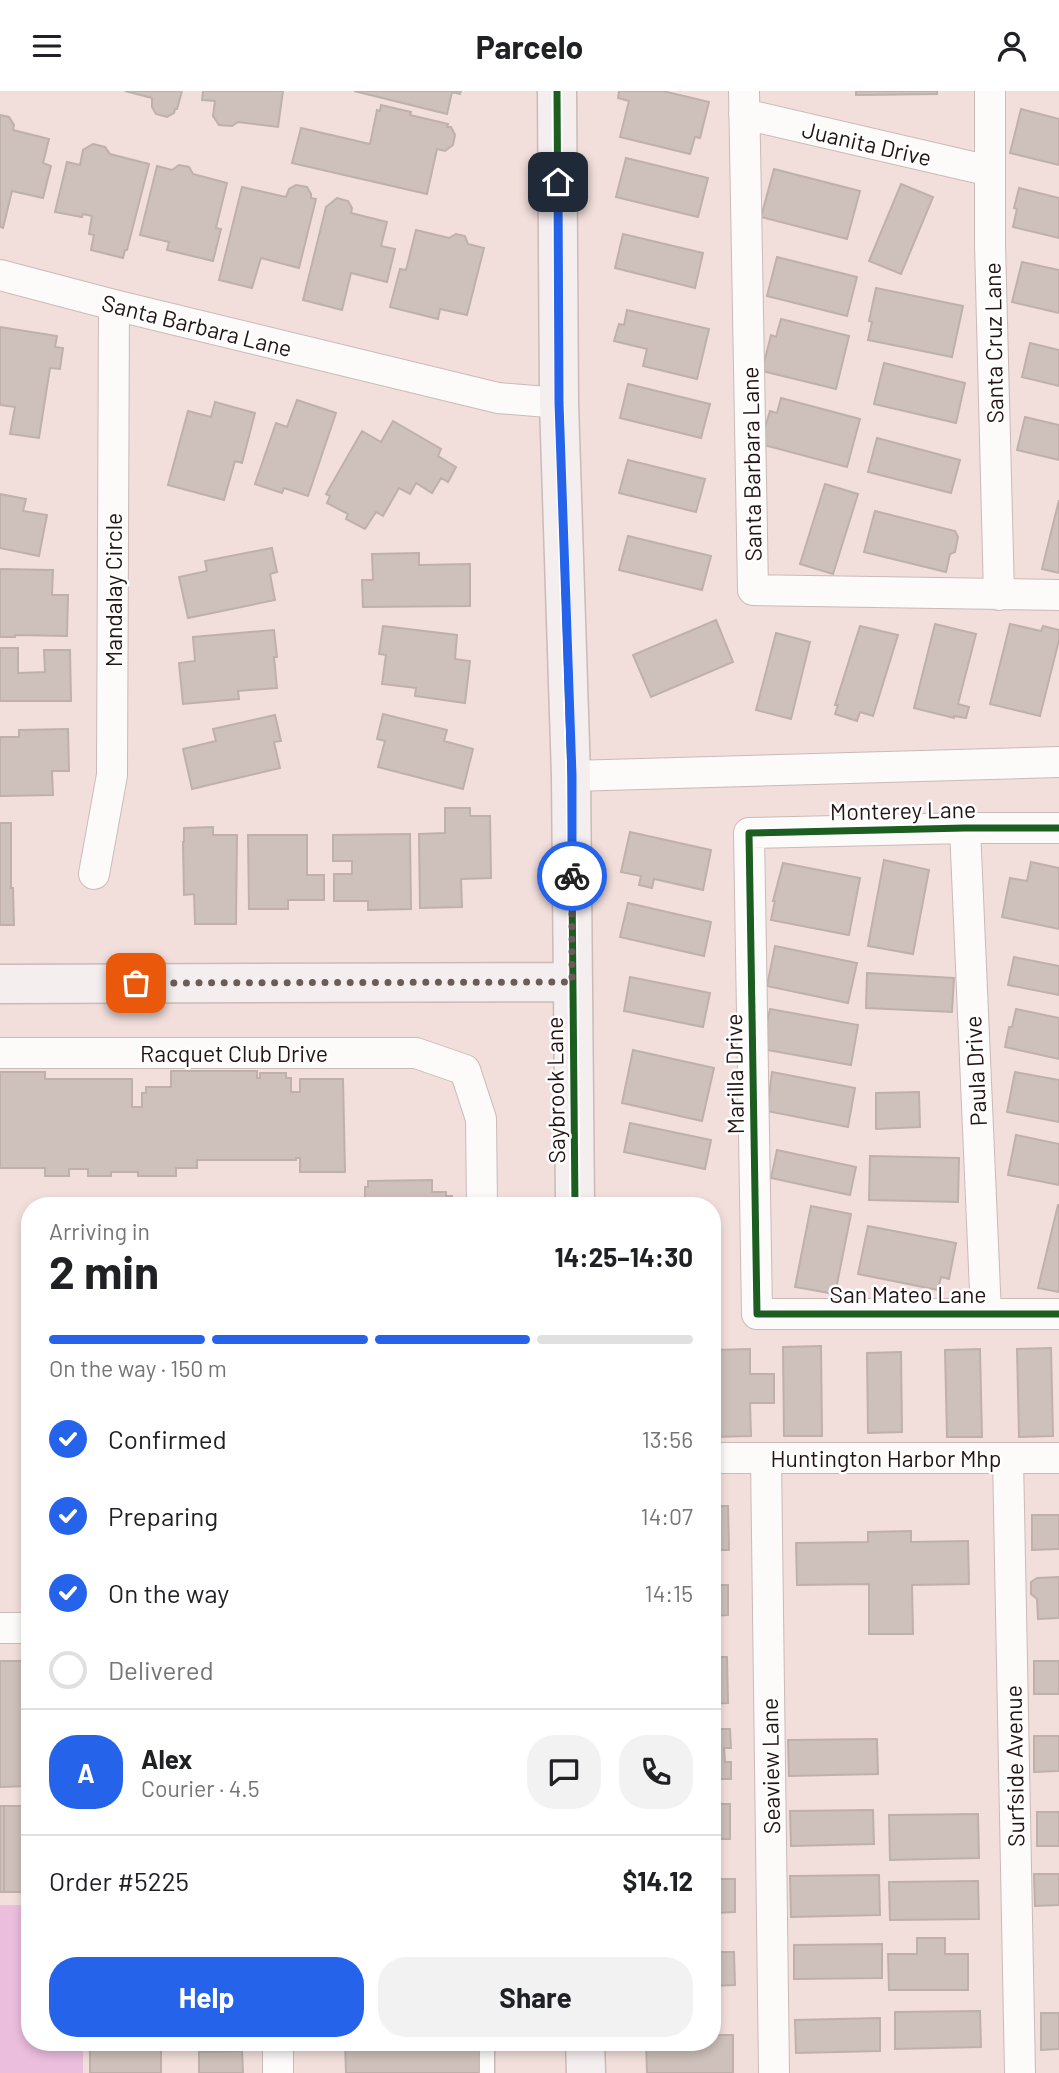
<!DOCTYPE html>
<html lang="en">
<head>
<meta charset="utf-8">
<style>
  :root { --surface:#fff; --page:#f2f2f2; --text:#202124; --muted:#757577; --line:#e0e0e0; --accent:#2563eb }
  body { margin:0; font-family:Barlow,sans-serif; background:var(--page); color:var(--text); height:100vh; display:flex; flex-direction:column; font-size:26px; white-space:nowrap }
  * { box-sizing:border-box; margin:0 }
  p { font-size:23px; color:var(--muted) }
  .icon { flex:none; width:38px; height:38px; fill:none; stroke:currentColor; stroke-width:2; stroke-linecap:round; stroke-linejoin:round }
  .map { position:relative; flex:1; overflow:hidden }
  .details { position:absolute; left:21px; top:1106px; width:700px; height:854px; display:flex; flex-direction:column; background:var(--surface); border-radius:28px; box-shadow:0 4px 10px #0003 }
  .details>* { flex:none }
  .pin { position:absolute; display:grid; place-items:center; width:60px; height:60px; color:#fff; margin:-30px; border-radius:14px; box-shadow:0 4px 10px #0006 }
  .courier { position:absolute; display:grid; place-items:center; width:70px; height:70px; margin:-35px; border:5px solid #2563eb; border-radius:50%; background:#fff; color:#222; box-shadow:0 2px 9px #0007 }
  .summary em { font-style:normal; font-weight:700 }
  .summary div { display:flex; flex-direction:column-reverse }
  .summary { display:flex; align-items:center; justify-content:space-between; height:119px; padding:0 28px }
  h1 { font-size:46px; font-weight:700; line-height:52px }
  .bar { display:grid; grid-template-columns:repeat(4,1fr); gap:10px 7px; align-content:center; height:84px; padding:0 28px }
  .bar i { height:9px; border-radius:5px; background:var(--line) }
  .bar .active { background:var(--accent) }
  .bar p { grid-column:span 4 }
  .line { display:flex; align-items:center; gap:18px; padding:0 28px; border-top:2px solid var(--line) }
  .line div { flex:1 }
  .round { display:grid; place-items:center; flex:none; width:74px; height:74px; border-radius:28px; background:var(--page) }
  ol { padding:0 28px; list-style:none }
  li { display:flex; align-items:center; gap:21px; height:77px }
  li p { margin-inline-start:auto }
  li .icon { padding:7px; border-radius:50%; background:var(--accent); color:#fff; stroke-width:4 }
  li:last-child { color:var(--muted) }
  li i { width:38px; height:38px; border:4px solid var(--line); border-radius:50% }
  .action { display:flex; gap:14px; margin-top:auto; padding:14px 28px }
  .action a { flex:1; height:80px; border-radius:28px; background:var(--accent); color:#fff; font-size:28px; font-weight:700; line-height:80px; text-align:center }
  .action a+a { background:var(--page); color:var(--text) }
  header { display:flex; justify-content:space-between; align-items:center; height:91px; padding:0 28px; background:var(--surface); font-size:32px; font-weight:700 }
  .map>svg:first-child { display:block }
  .water { fill:#ebbedd }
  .building { fill:#cec0ba; stroke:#bfb0ab; stroke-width:2 }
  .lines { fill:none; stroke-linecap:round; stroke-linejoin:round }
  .lane-casing { stroke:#cabab8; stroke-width:17 }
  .street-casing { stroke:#cabab8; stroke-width:32 }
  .secondary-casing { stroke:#cabab8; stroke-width:41 }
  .lane { stroke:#fdfafa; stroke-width:14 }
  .street { stroke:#fdfafa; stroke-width:30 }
  .secondary { stroke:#f5eeef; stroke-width:38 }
  .cycleway-casing { stroke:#fff; stroke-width:11 }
  .cycleway { stroke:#1b5e20; stroke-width:7 }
  .done { stroke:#6b5c59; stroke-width:7; stroke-dasharray:0 12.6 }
  .route { stroke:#2563eb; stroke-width:9 }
  .labels { text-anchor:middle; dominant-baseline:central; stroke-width:5; stroke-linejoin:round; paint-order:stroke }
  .street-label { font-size:23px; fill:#231513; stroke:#fff }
</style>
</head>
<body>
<header><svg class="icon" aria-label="menu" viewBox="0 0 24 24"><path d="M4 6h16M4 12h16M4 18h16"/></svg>Parcelo<svg class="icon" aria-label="person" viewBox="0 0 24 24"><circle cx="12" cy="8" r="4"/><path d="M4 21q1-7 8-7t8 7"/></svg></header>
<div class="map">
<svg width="1059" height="1982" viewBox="0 0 1059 1982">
  <rect width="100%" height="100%" fill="#f2dfdc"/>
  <!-- water -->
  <path class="water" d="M 0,1814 L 30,1814 L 30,1951 L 83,1951 L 83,1982 L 0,1982 Z"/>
  <!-- building -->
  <path class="building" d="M 125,0 L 182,0 L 177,18 L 175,18 L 174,22 L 167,26 L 156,23 L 152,16 L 152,7 Z
    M 203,0 L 283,0 L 278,36 L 238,31 L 232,35 L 219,34 L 213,25 L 215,10 L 202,9 Z
    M 354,0 L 461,0 L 460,3 L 452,1 L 447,23 Z
    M 619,0 L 663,0 L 709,11 L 700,47 L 695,46 L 690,63 L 620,46 L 629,10 L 618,7 Z
    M 856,0 L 937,0 L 937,3 L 856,4 Z
    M 381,14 L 411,21 L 410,24 L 448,33 L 447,36 L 451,36 L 455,44 L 453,54 L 445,60 L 437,58 L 427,103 L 292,72 L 301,37 L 370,53 L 377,19 L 380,20 Z
    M 1021,18 L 1059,28 L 1059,74 L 1010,62 Z
    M 0,24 L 9,26 L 14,34 L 13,39 L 49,48 L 43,72 L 51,75 L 43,107 L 12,100 L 3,137 L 0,136 Z
    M 93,53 L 105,56 L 110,63 L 149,73 L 127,159 L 125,159 L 123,167 L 91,159 L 94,144 L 89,143 L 92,125 L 83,123 L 82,126 L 55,121 L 67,71 L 80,74 L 83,59 Z
    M 626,67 L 708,87 L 698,126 L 616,106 Z
    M 179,74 L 189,76 L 193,83 L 227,92 L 216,137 L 221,138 L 213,170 L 167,159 L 169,151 L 140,144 L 157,75 L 172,79 Z
    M 774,78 L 860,100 L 847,148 L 761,126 Z
    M 901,93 L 933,106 L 901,183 L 869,170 Z
    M 296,94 L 307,96 L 311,103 L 311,107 L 316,108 L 299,177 L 261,167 L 252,197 L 219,189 L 242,96 L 286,106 L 289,98 Z
    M 1019,97 L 1059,107 L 1059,147 L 1013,136 L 1017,118 L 1014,117 Z
    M 337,107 L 348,110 L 352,117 L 351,122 L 387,131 L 381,155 L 395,158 L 387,191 L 351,182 L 342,219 L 303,209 L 326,116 Z
    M 416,139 L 449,147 L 456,143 L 465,145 L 468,153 L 484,157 L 467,224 L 440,218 L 438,228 L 390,216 L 400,178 L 406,179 Z
    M 623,143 L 703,162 L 695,197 L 615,177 Z
    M 777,166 L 857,186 L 847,225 L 767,205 Z
    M 1022,171 L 1059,179 L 1059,222 L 1012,211 Z
    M 876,197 L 963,215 L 952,266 L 868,249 L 872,231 L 869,230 Z
    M 627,219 L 709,238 L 697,288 L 643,275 L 647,258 L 614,250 L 619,233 L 624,234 Z
    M 781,228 L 849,245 L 836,298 L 762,280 L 771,244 L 776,246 Z
    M 0,236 L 57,245 L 55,256 L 63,257 L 60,278 L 50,277 L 39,347 L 10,343 L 15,316 L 0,314 Z
    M 1030,252 L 1059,259 L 1059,295 L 1022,286 Z
    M 884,272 L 965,292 L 956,332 L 874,313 Z
    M 628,293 L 710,313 L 701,347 L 620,327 Z
    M 781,307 L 860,328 L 847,376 L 760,353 L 770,320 L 777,322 Z
    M 297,309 L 336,322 L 308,405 L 284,397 L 282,402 L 255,393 L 276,332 L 287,336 Z
    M 215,311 L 255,322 L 242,372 L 235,370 L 224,409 L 168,394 L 188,320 L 211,326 Z
    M 1025,326 L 1059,334 L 1059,369 L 1017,359 Z
    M 393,330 L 441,358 L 438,365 L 456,376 L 448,391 L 441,387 L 432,402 L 416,392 L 410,403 L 399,397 L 383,425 L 376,421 L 365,438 L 346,428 L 348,423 L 327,412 L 330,405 L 326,403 L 362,340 L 381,351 Z
    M 877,347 L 960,369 L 951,402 L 868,381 Z
    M 628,369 L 705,388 L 696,421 L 619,402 Z
    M 825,393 L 858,403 L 833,483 L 800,473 Z
    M 0,403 L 26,408 L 23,420 L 47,424 L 39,465 L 0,457 Z
    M 1059,409 L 1059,482 L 1042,478 Z
    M 875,420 L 955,440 L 958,446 L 955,461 L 950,463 L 946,481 L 864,461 Z
    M 628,445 L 711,465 L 702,499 L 619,479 Z
    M 272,457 L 277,481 L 270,483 L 275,509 L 188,527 L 179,486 L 207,480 L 205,470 Z
    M 419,462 L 419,474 L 470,473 L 470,515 L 363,516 L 362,489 L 373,489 L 372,463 Z
    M 0,478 L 53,479 L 52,504 L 68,504 L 67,545 L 15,544 L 15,546 L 0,546 Z
    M 716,529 L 733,571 L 651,606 L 633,564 Z
    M 935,533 L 976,543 L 958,613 L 969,616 L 966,627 L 954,625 L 954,627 L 914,617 Z
    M 1010,533 L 1041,540 L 1043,535 L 1059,539 L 1059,549 L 1040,625 L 990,613 Z
    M 383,535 L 457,544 L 455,568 L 470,570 L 465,612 L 415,605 L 416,597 L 382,593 L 386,564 L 379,563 Z
    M 860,535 L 898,544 L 873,625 L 860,621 L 857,630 L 835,623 L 838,614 L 835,614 Z
    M 274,539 L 277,566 L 274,566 L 277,597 L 238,600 L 239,608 L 183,613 L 179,572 L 195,570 L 193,546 Z
    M 776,542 L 810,551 L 791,628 L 756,619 Z
    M 0,557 L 18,557 L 18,582 L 45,581 L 44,559 L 70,559 L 71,610 L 0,610 Z
    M 383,623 L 447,639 L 444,650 L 473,658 L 463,698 L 378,676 L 385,650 L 377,648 Z
    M 275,624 L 281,650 L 274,651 L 280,677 L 192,698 L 183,658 L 216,650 L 213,638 Z
    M 68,638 L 69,680 L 52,680 L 53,704 L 0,705 L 0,646 L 19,646 L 19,639 Z
    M 445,717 L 470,717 L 470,725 L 490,725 L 491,787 L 461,788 L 462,816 L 420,817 L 419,743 L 445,742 Z
    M 0,732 L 11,732 L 11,797 L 13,797 L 14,834 L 0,834 Z
    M 213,736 L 213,744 L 237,744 L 236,833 L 195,833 L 194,803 L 184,804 L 183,751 L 184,751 L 184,737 Z
    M 630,741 L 711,759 L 703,799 L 654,788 L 652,797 L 639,794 L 641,785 L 621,781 Z
    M 410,743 L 411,818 L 368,819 L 368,810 L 334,810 L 334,783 L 352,783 L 352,770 L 333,770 L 333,744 Z
    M 248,744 L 307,744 L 307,784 L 324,784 L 324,809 L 288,809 L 288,818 L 249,818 Z
    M 884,769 L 929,779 L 913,863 L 868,855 Z
    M 1031,771 L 1059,777 L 1059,838 L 1002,826 L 1010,787 L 1027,790 Z
    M 783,772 L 860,787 L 849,844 L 771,829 L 775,810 L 773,810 Z
    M 628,812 L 711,831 L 704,865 L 620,846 Z
    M 775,855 L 857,872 L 848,912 L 767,895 Z
    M 1014,866 L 1059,875 L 1059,904 L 1008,894 Z
    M 867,882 L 954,887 L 952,921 L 866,917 Z
    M 630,886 L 710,902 L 703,936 L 624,920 Z
    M 770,918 L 858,934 L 851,974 L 762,958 Z
    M 1016,918 L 1059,927 L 1059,968 L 1005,956 L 1009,936 L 1012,936 Z
    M 633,959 L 714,977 L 702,1030 L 622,1012 Z
    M 171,980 L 257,980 L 257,987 L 260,987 L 260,982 L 286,982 L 286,987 L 291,987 L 291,1001 L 300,1001 L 300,988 L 343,988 L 345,1081 L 300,1081 L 300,1067 L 296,1067 L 296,1069 L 197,1069 L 197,1077 L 176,1077 L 176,1085 L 138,1085 L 138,1081 L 111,1081 L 111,1085 L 88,1085 L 88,1078 L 69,1078 L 69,1085 L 45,1085 L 45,1077 L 0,1077 L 0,981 L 45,981 L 45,988 L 132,988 L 132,1016 L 142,1016 L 142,1002 L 146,1002 L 146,996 L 171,996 Z
    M 772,981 L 855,997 L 848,1036 L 767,1020 Z
    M 1015,981 L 1059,989 L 1059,1031 L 1007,1021 Z
    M 919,1001 L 920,1036 L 876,1038 L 876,1002 Z
    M 630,1032 L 711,1049 L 705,1078 L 624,1061 Z
    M 1016,1044 L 1059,1053 L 1059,1094 L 1008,1084 Z
    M 777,1059 L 856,1076 L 850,1104 L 771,1087 Z
    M 870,1065 L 959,1067 L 958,1111 L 869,1109 Z
    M 432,1089 L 432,1101 L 446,1101 L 446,1105 L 452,1105 L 452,1115 L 365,1115 L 365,1096 L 368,1096 L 368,1090 Z
    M 1058,1114 L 1059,1114 L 1059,1201 L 1038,1197 Z
    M 811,1115 L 851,1123 L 835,1203 L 795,1196 Z
    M 868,1135 L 956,1152 L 949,1188 L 941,1186 L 938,1199 L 858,1183 Z
    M 712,1200 L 720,1202 L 712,1236 Z
    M 821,1255 L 822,1345 L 784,1345 L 783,1256 Z
    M 1051,1257 L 1053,1345 L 1019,1346 L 1017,1258 Z
    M 750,1258 L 750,1283 L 774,1283 L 774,1312 L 750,1312 L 751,1345 L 712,1346 L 712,1259 Z
    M 980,1258 L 982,1346 L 947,1346 L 945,1259 Z
    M 901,1261 L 902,1341 L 868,1342 L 867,1262 Z
    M 712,1415 L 728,1415 L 729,1459 L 712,1459 Z
    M 1032,1424 L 1059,1424 L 1059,1458 L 1032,1459 Z
    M 911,1440 L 911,1451 L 968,1450 L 969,1493 L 912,1494 L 913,1543 L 869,1543 L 869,1493 L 797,1494 L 796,1452 L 868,1451 L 868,1441 Z
    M 1059,1486 L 1059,1527 L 1038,1528 L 1037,1508 L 1031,1503 L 1031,1491 L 1037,1487 Z
    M 712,1494 L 728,1494 L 728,1524 L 712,1525 Z
    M 712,1566 L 727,1566 L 728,1612 L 712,1613 Z
    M 0,1570 L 26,1570 L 28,1695 L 0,1696 Z
    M 1034,1570 L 1059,1570 L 1059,1603 L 1034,1603 Z
    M 712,1638 L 730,1638 L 731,1657 L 724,1657 L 725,1671 L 731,1671 L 731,1688 L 712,1688 Z
    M 1034,1645 L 1059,1645 L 1059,1680 L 1034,1681 Z
    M 877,1648 L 878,1683 L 789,1685 L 788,1649 Z
    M 712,1713 L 730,1713 L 730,1748 L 712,1748 Z
    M 0,1715 L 4,1715 L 4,1801 L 0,1801 Z
    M 4,1715 L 30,1715 L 30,1801 L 4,1801 Z
    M 873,1719 L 874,1753 L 791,1755 L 790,1720 Z
    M 1037,1721 L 1059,1721 L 1059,1755 L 1037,1755 Z
    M 978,1723 L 979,1767 L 890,1769 L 889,1724 Z
    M 1034,1783 L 1059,1783 L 1059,1814 L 1035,1815 Z
    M 879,1784 L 880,1824 L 791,1826 L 790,1785 Z
    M 712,1788 L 735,1788 L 735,1821 L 712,1822 Z
    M 978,1790 L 979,1828 L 890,1829 L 889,1791 Z
    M 917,1847 L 945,1847 L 945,1863 L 968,1863 L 968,1899 L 889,1899 L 888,1863 L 917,1863 Z
    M 882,1853 L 882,1887 L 794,1888 L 794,1854 Z
    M 712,1861 L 734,1861 L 735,1894 L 712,1895 Z
    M 980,1920 L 981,1956 L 895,1958 L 895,1921 Z
    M 1041,1922 L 1059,1922 L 1059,1958 L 1041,1959 Z
    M 880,1927 L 880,1960 L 796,1962 L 795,1929 Z
    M 712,1944 L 733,1944 L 733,1982 L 647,1982 L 646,1951 L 712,1951 Z
    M 90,1951 L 161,1951 L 161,1982 L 90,1982 Z
    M 345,1951 L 481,1951 L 482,1982 L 346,1982 Z
    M 242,1960 L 243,1982 L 199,1982 L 199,1961 Z"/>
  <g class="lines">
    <!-- lane casing -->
    <g class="lane-casing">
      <path id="lane" d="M 487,1951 L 487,1982"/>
    </g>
    <!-- street casing -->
    <g class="street-casing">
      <path id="street" d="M 744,0 L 753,499 L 1059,504
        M 990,0 L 990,153 L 999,504
        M 744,23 L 990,80
        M 0,184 L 114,214 L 498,307 L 559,312
        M 571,685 L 1059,671
        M 965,737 L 986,1223
        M 1059,737 L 965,737 L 749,742 L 757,1223 L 1059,1223
        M 94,783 L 112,684 L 114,214
        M 0,962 L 416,962 L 465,979 L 481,1028 L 482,1115
        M 712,1367 L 1059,1367
        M 766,1367 L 774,1982
        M 1008,1367 L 1020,1982
        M 0,1537 L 30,1537
        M 278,1951 L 278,1982"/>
    </g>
    <!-- secondary casing -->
    <g class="secondary-casing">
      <path id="secondary" d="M 557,0 L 559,312 L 571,685 L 575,1115
        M 0,893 L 572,891
        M 585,1951 L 586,1982"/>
    </g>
    <!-- lane -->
    <use href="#lane" class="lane"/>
    <!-- street -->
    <use href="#street" class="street"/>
    <!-- secondary -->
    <use href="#secondary" class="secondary"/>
    <!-- cycleway casing -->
    <g class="cycleway-casing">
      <path id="cycleway" d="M 557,0 L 559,312 L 571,685 L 575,1115
        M 1059,737 L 965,737 L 749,742 L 757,1223 L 1059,1223"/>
    </g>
    <!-- cycleway -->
    <use href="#cycleway" class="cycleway"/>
  </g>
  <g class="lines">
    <!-- done -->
    <path class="done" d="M 136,892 L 572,891 L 572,785"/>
    <!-- route -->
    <path class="route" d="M 558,91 L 559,312 L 572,685 L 572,785"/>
  </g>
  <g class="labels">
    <!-- street labels -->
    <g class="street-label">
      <text transform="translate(867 52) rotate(13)">Juanita Drive</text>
      <text transform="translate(197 234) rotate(14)">Santa Barbara Lane</text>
      <text transform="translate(993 252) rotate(-91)">Santa Cruz Lane</text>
      <text transform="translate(751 373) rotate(-91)">Santa Barbara Lane</text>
      <text transform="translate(113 499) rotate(-90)">Mandalay Circle</text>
      <text transform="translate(903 719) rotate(-1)">Monterey Lane</text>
      <text x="234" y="962">Racquet Club Drive</text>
      <text transform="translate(975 980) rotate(-93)">Paula Drive</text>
      <text transform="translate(734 983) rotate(-91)">Marilla Drive</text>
      <text transform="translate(555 999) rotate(-91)">Saybrook Lane</text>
      <text x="908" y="1203">San Mateo Lane</text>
      <text x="886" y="1367">Huntington Harbor Mhp</text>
      <text transform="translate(770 1675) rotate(-91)">Seaview Lane</text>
      <text transform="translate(1014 1675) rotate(-91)">Surfside Avenue</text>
    </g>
  </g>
</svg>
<div class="pin" style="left:136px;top:892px;background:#ea580c"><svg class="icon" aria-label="bag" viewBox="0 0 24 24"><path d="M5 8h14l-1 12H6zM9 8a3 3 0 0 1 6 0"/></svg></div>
<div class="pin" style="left:558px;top:91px;background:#1f2937"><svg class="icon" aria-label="home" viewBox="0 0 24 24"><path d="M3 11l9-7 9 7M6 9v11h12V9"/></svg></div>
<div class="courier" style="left:572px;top:785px"><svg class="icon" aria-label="bike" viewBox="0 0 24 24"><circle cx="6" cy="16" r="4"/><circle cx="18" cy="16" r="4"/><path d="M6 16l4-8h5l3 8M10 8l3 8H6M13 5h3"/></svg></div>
<section class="details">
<div class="summary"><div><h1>2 min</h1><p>Arriving in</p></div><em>14:25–14:30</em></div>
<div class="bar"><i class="active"></i><i class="active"></i><i class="active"></i><i></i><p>On the way · 150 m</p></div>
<ol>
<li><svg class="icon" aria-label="check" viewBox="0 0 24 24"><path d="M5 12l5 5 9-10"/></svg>Confirmed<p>13:56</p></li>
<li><svg class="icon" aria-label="check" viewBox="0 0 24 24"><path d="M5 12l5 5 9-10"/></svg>Preparing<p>14:07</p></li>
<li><svg class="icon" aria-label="check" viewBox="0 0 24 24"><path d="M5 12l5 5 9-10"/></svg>On the way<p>14:15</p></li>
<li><i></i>Delivered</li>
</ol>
<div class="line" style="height:126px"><b class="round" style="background:var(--accent);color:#fff">A</b><div><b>Alex</b><p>Courier · 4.5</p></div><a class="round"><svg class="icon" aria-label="chat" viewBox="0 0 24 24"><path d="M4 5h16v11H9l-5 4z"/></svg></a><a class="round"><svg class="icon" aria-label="phone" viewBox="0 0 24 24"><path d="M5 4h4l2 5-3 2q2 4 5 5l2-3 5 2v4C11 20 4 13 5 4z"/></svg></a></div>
<div class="line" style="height:91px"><div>Order #5225</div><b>$14.12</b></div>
<div class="action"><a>Help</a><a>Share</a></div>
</section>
</div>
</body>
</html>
